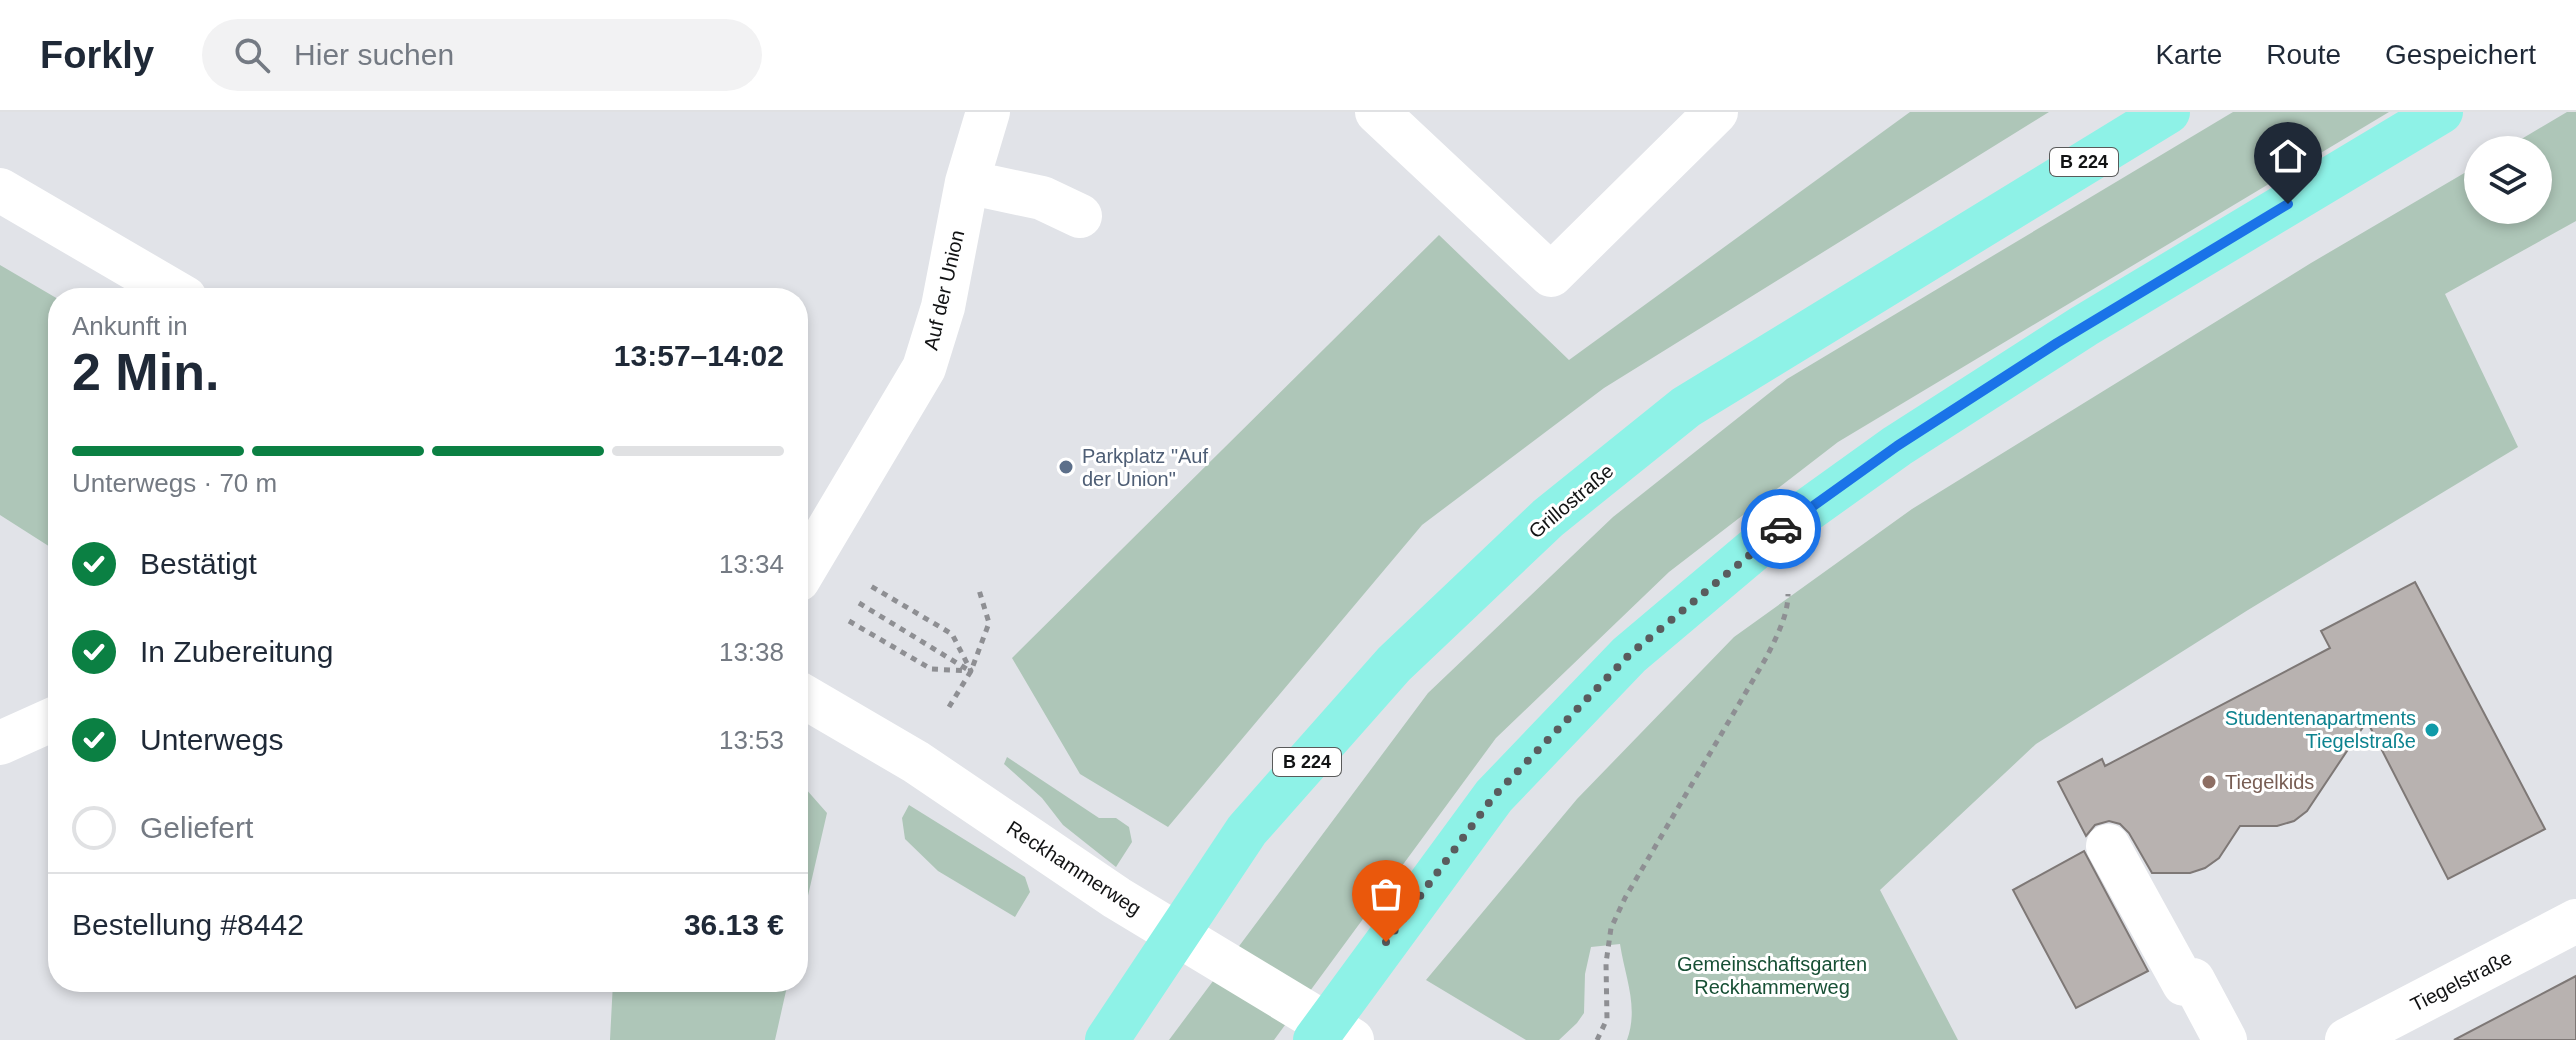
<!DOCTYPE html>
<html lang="de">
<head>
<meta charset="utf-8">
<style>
  :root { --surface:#fff; --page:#f2f2f3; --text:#1f2937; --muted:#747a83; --line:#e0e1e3; --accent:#0b8043 }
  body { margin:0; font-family:Arial,sans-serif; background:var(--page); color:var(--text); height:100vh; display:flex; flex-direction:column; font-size:30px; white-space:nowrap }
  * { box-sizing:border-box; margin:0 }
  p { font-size:26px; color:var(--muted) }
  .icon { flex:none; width:44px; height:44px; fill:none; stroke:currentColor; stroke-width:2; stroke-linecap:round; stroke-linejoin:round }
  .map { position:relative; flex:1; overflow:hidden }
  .panel { position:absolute; left:48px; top:176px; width:760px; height:704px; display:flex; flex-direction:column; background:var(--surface); border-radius:32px; box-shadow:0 4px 12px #0003 }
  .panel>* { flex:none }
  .tools { position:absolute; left:2464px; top:24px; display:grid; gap:16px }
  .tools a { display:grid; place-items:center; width:88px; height:88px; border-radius:50%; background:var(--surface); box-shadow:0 4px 12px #0003; font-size:40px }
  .pin { position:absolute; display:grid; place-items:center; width:68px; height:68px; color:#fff; margin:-82px -34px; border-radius:50% 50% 50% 0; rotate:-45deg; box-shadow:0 0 8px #0007 }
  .pin .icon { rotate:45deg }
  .courier { position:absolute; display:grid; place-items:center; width:80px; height:80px; margin:-40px; border:6px solid #1a73e8; border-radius:50%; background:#fff; color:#222; box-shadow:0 2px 10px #0007 }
  .summary em { font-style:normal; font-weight:700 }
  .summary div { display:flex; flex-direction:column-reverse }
  .summary { display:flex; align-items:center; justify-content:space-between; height:136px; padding:0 24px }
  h1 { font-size:52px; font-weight:700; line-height:60px }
  .bar { display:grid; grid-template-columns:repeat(4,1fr); gap:12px 8px; align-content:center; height:96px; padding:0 24px }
  .bar i { height:10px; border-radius:6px; background:var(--line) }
  .bar .current { background:var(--accent) }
  .bar p { grid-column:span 4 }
  .line { display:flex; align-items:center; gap:20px; padding:0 24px; border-top:2px solid var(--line) }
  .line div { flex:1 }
  ol { padding:0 24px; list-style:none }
  li { display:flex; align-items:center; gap:24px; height:88px }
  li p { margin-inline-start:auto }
  li .icon { padding:8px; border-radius:50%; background:var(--accent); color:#fff; stroke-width:4 }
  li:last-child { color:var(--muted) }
  li i { width:44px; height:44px; border:4px solid var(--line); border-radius:50% }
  header { display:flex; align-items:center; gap:48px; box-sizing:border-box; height:112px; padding:0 40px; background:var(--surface); border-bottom:2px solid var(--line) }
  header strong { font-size:38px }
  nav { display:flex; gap:44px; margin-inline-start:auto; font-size:28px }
  .search { width:560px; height:72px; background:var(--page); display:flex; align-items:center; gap:20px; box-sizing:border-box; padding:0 28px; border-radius:44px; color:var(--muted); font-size:30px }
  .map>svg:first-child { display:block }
  .green { fill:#aec6b8 }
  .building { fill:#b8b2b0; stroke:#7e7876; stroke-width:2 }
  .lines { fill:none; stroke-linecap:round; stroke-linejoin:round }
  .path { stroke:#8e8f93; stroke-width:5; stroke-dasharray:6 6; stroke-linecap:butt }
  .minor { stroke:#fff; stroke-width:44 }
  .major { stroke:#8ef2e7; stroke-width:44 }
  .done { stroke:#5a5c5e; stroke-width:8; stroke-dasharray:0 14.4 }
  .route { stroke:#1a73e8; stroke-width:10 }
  .service-dot { fill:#5c6f8a; stroke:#fff; stroke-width:3 }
  .culture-dot { fill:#0f9aa8; stroke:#fff; stroke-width:3 }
  .education-dot { fill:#8d6e63; stroke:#fff; stroke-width:3 }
  .labels { text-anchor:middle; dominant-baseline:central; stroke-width:6; stroke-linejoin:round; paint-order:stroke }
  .shield { fill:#fff; stroke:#595a5a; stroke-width:2 }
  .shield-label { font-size:18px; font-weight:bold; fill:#121314 }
  .street-label { font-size:20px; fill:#121314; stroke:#fff }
  .service-label { font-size:20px; fill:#4e5e75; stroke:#fff; text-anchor:start }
  .culture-label { font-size:20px; fill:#0d838f; stroke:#fff; text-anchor:end }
  .education-label { font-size:20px; fill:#785e54; stroke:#fff; text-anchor:start }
  .park-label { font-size:20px; fill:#175035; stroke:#fff }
</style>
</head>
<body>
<header>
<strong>Forkly</strong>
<div class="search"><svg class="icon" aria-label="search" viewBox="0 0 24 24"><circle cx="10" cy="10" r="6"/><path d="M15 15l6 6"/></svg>Hier suchen</div>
<nav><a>Karte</a><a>Route</a><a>Gespeichert</a></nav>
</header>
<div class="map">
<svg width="2576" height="928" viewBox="0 0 2576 928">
  <rect width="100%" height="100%" fill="#e1e3e8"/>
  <!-- green -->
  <path class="green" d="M 1910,0 L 2049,0 L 1604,276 L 1422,413 L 1168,715 L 1080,662 L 1012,546 L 1439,123 L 1569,248 Z
    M 2233,0 L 2389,0 L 1838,330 L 1669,460 L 1496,626 L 1274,928 L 1169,928 L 1428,581 L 1613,405 L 1787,267 Z
    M 2567,0 L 2576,0 L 2576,109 L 2445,182 L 2518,335 L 2248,498 L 2036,632 L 1880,778 L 1958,928 L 1627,928 C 1639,895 1625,865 1620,832 L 1591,835 L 1585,862 L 1584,901 L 1577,911 L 1559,928 L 1526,928 L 1426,868 L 1577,687 L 1734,525 L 1912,397 L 2311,151 L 2478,53 L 2478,98 L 2538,98 L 2538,38 L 2503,38 Z
    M 0,153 L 58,187 L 58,440 L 0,403 Z
    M 1007,645 L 1099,706 L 1116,706 L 1129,715 L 1132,730 L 1116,755 L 1063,713 L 1042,686 L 1004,652 Z
    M 798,668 L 827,701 L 798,827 Z
    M 909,693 L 1025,765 L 1030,780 L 1015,805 L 938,759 L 905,727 L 902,706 Z
    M 613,870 L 788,870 L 775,928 L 610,928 Z"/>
  <!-- building -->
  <path class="building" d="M 2415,470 L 2545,717 L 2448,767 L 2367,609 L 2307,699 L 2294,709 L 2277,714 L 2240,714 L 2219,746 L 2205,756 L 2190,761 L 2152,761 L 2129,721 L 2120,712 L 2109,709 L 2095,713 L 2086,724 L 2058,670 L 2102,647 L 2105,654 L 2330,536 L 2321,519 Z
    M 2084,739 L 2148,859 L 2076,896 L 2013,778 Z
    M 2576,864 L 2576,928 L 2454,928 Z"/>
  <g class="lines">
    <!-- path -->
    <path class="path" d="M 859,491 L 970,559
      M 849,509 L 931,557 L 971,559 L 952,522 L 869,473
      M 949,595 L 971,559 L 989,511 L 979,478
      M 1597,928 L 1607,907 L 1606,851 L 1611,816 L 1625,786 L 1766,546 C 1776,526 1788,504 1788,482"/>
    <!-- minor -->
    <path class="minor" d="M 1377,0 L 1551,163 L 1716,0
      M 967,70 L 1042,86 L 1080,104
      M 0,78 L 185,186
      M 798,468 L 924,256 L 943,195 L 967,70 L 988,0
      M 798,581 L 916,650 L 1117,786 L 1352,928
      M 0,631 L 58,605
      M 2108,734 L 2184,872 L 2193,868 L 2225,928
      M 2347,928 L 2576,809"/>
    <!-- major -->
    <path class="major" d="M 1107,928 L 1247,718 L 1394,552 L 1548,406 L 1686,295 L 2168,0
      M 1315,928 L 1494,684 L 1629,543 L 1763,430 L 1897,334 L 2084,214 L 2441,0"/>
  </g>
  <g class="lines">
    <!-- done -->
    <path class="done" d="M 1386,830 L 1494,684 L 1629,543 L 1781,417"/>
    <!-- route -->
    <path class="route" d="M 1781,417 L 1897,334 L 2057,231 L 2288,92"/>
  </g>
  <!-- markers -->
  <circle class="service-dot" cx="1066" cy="355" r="8"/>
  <circle class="culture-dot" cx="2432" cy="618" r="8"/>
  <circle class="education-dot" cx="2209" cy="670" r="8"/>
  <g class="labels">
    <!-- shield labels -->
    <g class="shield">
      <rect x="2050" y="36" width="68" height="28" rx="6"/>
      <rect x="1273" y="636" width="68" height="28" rx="6"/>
    </g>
    <g class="shield-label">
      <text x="2084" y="50">B 224</text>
      <text x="1307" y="650">B 224</text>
    </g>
    <!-- street labels -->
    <g class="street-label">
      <text transform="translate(944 178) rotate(-77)">Auf der Union</text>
      <text transform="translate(1571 389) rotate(-40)">Grillostraße</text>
      <text transform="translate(1074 756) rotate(33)">Reckhammerweg</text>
      <text transform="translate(2461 869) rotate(-27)">Tiegelstraße</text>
    </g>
    <!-- service labels -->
    <g class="service-label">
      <text x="1082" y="344">Parkplatz "Auf<tspan x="1082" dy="23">der Union"</tspan></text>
    </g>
    <!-- culture labels -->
    <g class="culture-label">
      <text x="2416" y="606">Studentenapartments<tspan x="2416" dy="23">Tiegelstraße</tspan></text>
    </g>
    <!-- education labels -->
    <g class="education-label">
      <text x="2225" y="670">Tiegelkids</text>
    </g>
    <!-- park labels -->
    <g class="park-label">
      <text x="1772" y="852">Gemeinschaftsgarten<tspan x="1772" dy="23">Reckhammerweg</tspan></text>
    </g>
  </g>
</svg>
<div class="tools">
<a><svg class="icon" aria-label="layers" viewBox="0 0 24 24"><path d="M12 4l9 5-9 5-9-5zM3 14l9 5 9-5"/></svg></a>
</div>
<div class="pin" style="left:1386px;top:830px;background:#ea580c"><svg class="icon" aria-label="bag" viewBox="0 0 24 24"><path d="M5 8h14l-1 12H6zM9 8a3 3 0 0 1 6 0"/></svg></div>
<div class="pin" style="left:2288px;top:92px;background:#1f2937"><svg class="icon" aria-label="home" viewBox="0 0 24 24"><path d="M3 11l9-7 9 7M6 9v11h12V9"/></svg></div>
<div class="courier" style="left:1781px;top:417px"><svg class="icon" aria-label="car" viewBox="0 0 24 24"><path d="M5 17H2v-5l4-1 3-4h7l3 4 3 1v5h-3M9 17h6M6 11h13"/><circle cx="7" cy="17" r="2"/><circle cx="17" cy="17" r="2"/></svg></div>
<section class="panel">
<div class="summary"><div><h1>2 Min.</h1><p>Ankunft in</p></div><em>13:57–14:02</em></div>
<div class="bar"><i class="current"></i><i class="current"></i><i class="current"></i><i></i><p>Unterwegs · 70 m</p></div>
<ol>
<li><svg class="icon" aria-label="check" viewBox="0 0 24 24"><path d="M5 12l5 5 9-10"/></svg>Bestätigt<p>13:34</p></li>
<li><svg class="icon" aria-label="check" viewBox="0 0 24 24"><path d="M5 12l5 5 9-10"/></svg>In Zubereitung<p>13:38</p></li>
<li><svg class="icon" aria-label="check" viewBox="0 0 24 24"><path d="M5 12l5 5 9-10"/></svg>Unterwegs<p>13:53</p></li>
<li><i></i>Geliefert</li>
</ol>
<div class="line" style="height:104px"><div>Bestellung #8442</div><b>36.13 €</b></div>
</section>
</div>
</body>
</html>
